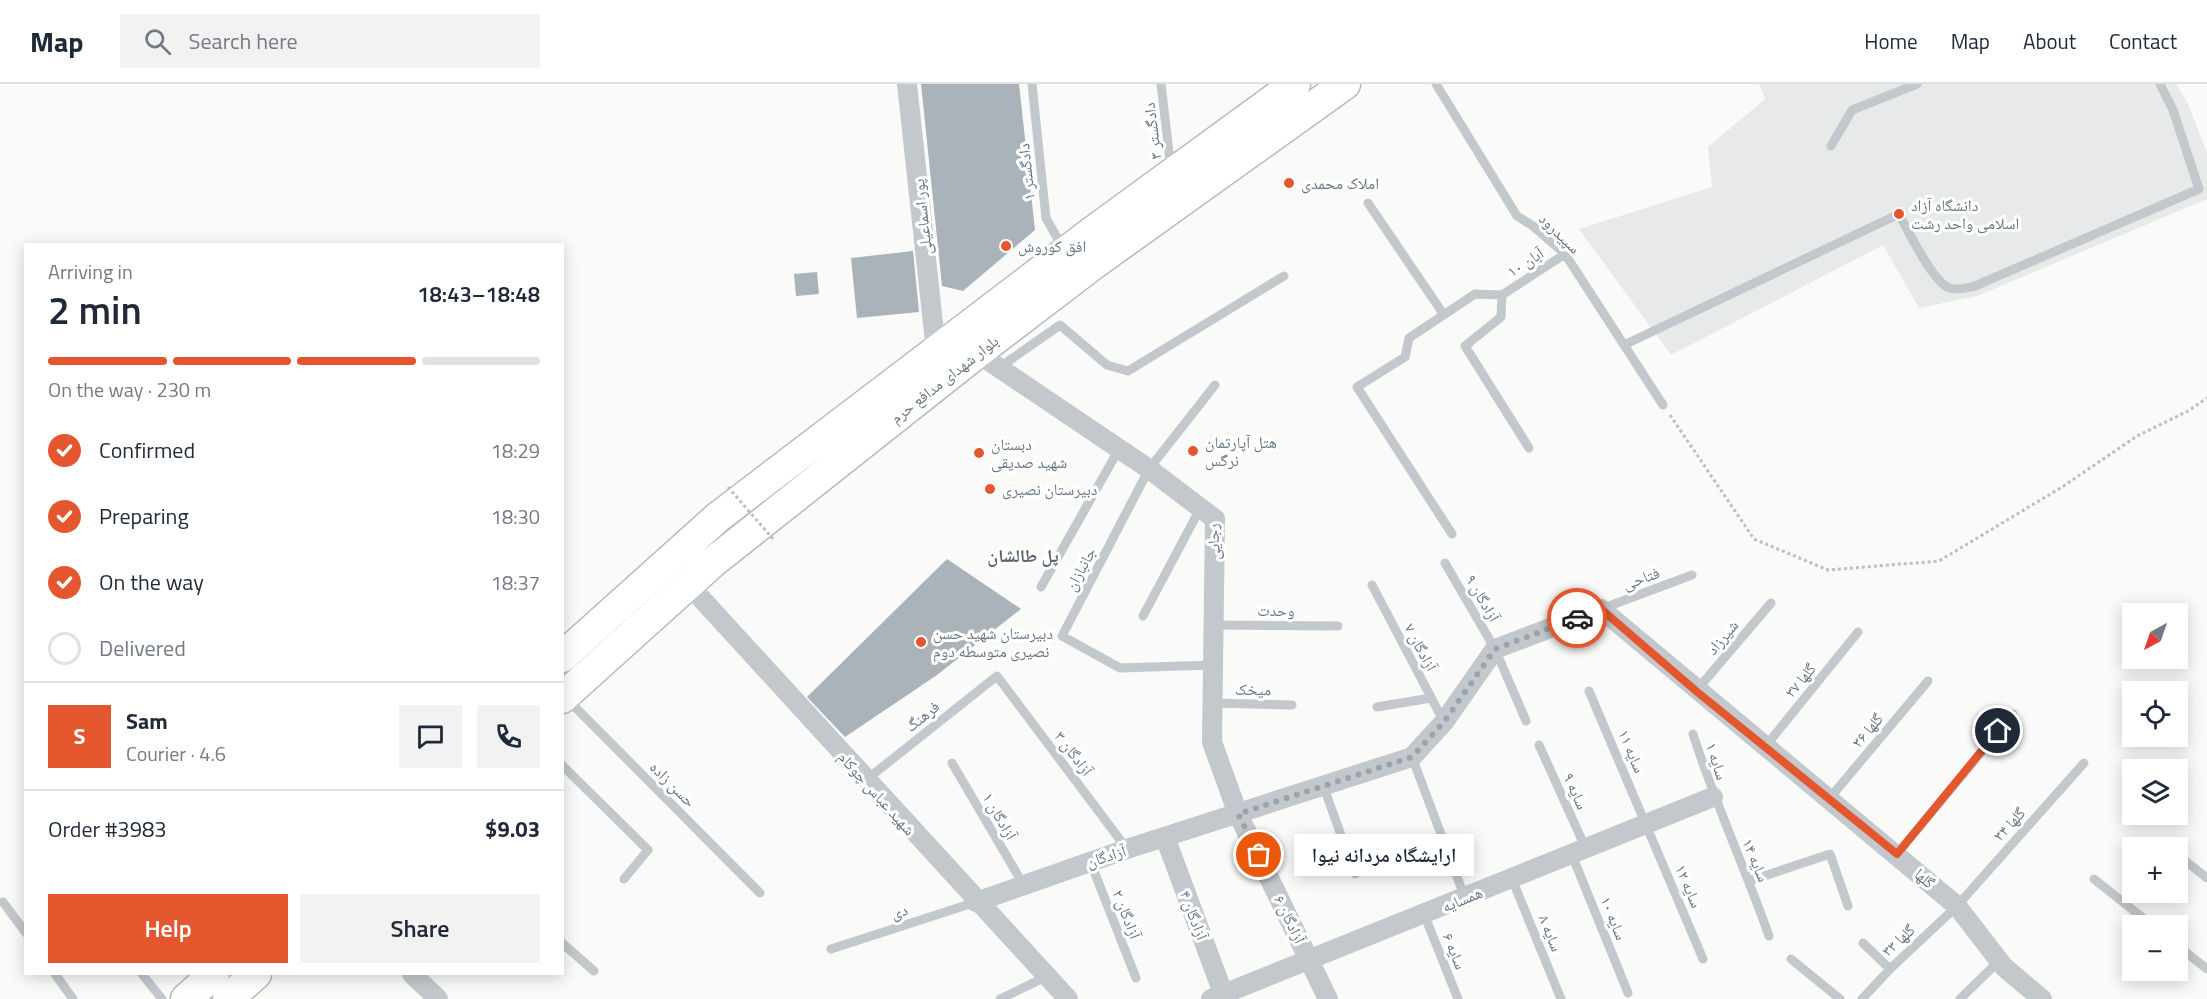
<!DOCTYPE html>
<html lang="en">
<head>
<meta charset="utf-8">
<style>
  :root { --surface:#fff; --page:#f2f2f3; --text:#1f2937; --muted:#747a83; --line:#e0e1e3; --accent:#e4572e }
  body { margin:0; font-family:"Titillium Web","Noto Naskh Arabic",sans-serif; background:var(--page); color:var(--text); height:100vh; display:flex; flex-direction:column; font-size:22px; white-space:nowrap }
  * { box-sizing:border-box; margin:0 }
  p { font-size:20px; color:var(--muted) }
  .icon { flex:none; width:33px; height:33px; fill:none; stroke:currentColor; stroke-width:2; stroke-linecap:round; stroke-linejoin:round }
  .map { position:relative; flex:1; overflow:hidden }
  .details { position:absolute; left:24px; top:159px; width:540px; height:732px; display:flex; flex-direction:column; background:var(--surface); border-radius:0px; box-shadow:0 3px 15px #0003 }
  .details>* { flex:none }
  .needle { width:39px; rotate:220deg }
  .controls { position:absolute; left:2122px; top:519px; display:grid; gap:12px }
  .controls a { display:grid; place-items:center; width:66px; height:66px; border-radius:0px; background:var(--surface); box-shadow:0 3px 15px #0003; font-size:30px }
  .pin { position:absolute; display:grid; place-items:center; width:51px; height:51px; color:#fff; margin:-26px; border:3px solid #fff; border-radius:50%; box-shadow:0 2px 6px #0007 }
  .courier { position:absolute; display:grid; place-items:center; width:60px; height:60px; margin:-30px; border:4px solid #e4572e; border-radius:50%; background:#fff; color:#222; box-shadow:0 2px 8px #0007 }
  .bubble { position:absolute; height:42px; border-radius:0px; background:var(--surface); box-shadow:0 3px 15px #0003; font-size:20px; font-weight:600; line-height:42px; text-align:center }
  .summary em { font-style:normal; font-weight:600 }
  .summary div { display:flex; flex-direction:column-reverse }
  .summary { display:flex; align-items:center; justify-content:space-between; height:102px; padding:0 24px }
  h1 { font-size:39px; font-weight:600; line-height:45px }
  .bar { display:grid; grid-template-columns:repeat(4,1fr); gap:9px 6px; align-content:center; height:72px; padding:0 24px }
  .bar i { height:8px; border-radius:4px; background:var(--line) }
  .bar .current { background:var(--accent) }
  .bar p { grid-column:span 4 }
  .line { display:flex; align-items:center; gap:15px; padding:0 24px; border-top:2px solid var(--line) }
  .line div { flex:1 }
  .round { display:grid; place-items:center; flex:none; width:63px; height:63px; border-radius:0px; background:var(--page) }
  ol { padding:0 24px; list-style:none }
  li { display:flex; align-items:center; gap:18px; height:66px }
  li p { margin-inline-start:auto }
  li .icon { padding:6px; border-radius:50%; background:var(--accent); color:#fff; stroke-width:4 }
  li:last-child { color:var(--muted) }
  li i { width:33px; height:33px; border:3px solid var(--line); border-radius:50% }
  .cta { display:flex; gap:12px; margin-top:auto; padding:12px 24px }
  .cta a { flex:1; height:69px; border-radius:0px; background:var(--accent); color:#fff; font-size:24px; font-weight:600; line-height:69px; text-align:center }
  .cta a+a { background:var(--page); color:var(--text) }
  header { display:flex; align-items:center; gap:36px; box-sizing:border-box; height:84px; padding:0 30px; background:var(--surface); border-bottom:2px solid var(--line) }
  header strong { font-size:28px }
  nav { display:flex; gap:33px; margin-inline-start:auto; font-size:21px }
  .search { width:420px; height:54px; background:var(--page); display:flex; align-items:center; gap:15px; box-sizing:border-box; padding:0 21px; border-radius:0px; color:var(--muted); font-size:22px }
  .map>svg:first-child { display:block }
  .built { fill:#e8e9e9 }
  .building { fill:#aab3b9 }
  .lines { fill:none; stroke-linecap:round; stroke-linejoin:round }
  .primary-casing { stroke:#b5babe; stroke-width:33 }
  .path { stroke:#bbbfc2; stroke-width:3; stroke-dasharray:3 3; stroke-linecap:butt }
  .service { stroke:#c3c8cc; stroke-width:9 }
  .minor { stroke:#c3c8cc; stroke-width:20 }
  .primary { stroke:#fff; stroke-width:30 }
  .path-bridge { stroke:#bbbfc2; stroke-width:3; stroke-dasharray:3 3; stroke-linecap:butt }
  .done { stroke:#99a4ac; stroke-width:6; stroke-dasharray:0 10.8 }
  .route { stroke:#e4572e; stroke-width:8 }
  .poi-dot { fill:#e4572e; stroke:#fff; stroke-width:2 }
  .labels { text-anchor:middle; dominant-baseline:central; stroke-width:6; stroke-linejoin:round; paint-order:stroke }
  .street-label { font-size:16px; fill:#657683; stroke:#fff }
  .poi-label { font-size:16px; fill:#657683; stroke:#fff; text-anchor:start }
  .neighbourhood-label { font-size:18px; font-weight:bold; fill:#57646e; stroke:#fff }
</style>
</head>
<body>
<header>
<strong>Map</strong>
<div class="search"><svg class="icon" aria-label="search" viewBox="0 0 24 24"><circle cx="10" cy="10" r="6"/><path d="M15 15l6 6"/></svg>Search here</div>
<nav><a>Home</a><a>Map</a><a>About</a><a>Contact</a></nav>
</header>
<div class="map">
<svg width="2207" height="915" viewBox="0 0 2207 915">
  <rect width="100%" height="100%" fill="#fafaf8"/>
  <!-- built -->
  <path class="built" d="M 1759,0 L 2176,0 L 2188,20 L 2207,69 L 2207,115 L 1977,212 L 1919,224 L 1883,161 L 1671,271 L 1579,145 L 1712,103 L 1708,63 L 1765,15 Z"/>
  <!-- building -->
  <path class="building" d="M 921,0 L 1019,0 L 1035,146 L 963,207 L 942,202 Z
    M 913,167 L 919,228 L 857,234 L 851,174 Z
    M 817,188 L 819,210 L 796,212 L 794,190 Z
    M 947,475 L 1021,525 L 937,591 L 845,653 L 807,613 Z"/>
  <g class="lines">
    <!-- primary casing -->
    <g class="primary-casing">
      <path id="primary" d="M 562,573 L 718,433 L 1092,148 L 1295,0
        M 562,614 L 713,478 L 977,269 L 1095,179 L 1345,0
        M 186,915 L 214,890
        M 228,915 L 256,890"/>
    </g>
    <!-- path -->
    <path class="path" d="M 1670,331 L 1754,455 L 1828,486 L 1939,477 L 2062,403 L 2137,352 L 2188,327 L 2207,314"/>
    <!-- service -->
    <path class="service" d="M 1032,0 L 1046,134 L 1063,164
      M 1161,0 L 1171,85
      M 1436,0 L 1517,132 L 1533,142 L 1565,170 L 1663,321
      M 1831,62 L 1852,26 L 1917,0
      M 1368,119 L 1444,231
      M 1502,211 L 1501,233 L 1465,262 L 1529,364
      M 1502,211 L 1565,170
      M 1624,261 L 1899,130 C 1908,147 1931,194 1947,203 C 1956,207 1966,204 1975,202 L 2199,105 L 2173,26 L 2160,0
      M 1000,283 L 1060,241 L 1107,281 L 1128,287 L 1284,192
      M 1452,450 L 1357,303 L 1405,273 L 1409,254 L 1475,210 L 1502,211
      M 1445,479 L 1495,565 L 1526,637
      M 1372,501 L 1444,638
      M 1041,503 L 1119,365
      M 1601,525 L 1692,491
      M 1143,532 L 1201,423
      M 1214,541 L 1338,542
      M 1213,581 L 1120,584 L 1062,552 L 1149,385 L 1215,301
      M 1589,607 L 1703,875
      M 1696,607 L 1771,519
      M 568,616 L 760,809
      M 1212,619 L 1292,621
      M 1377,623 L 1431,614
      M 1693,650 C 1715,719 1745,784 1769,852
      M 1539,661 L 1586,765
      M 1765,663 L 1858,548
      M 1412,673 L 1465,814
      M 952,679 L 1023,800
      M 562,681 L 648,766 L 624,795
      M 866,696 L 997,592 L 1127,765
      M 1323,701 L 1355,790
      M 1829,715 L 1928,597
      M 1897,770 L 2013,630
      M 1572,771 L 1628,909
      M 2178,771 L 2207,794
      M 1090,777 L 1136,894
      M 1512,795 L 1561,915
      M 2094,795 L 2153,842
      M 1749,797 L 1830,770 L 1848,822
      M 3,818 L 26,849
      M 1424,830 L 1458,915
      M 562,859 L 594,887
      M 1863,859 L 1890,885
      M 2178,862 L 2207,885
      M 831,865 L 976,818
      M 1791,875 L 1840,915
      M 55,890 L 73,915
      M 142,890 L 162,915
      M 1000,915 L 1048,892
      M 1862,915 L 1890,885 L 1957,822 L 2084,679
      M 1960,915 L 1999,877"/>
    <!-- minor -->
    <path class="minor" d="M 907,0 L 936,267
      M 977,269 L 1149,385 L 1215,435 L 1212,658 L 1238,730 L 1328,915
      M 688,500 L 1068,915
      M 1165,753 L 1223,909
      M 976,818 L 1127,765 L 1412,673 L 1444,638 L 1495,565 L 1601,525 L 1957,822 L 2004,883 L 2042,915
      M 412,890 L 438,915
      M 1211,915 L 1713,713"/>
    <!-- primary -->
    <use href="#primary" class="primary"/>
    <!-- path-bridge -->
    <path class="path-bridge" d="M 728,403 L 773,455"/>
  </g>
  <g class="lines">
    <!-- done -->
    <path class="done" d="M 1259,771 L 1238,730 L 1412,673 L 1444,638 L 1495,565 L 1577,534"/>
    <!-- route -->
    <path class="route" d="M 1577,534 L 1601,525 L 1696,607 L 1897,770 L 1998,647"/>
  </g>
  <!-- markers -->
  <g class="poi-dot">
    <circle cx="1289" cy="99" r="6"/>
    <circle cx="1899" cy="130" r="6"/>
    <circle cx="1006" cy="162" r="6"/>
    <circle cx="1193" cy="367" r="6"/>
    <circle cx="979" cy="369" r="6"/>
    <circle cx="990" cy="405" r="6"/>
    <circle cx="921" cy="558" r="6"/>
  </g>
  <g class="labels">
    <!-- street labels -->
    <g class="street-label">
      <text transform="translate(1152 47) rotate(-97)">دادگستر ۳</text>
      <text transform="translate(1026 88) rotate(-96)">دادگستر ۱</text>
      <text transform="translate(922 133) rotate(-96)">پور اسماعیلی</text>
      <text transform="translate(1560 149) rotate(44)">سپیدرود</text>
      <text transform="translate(1525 178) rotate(-33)">آبان ۱۰</text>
      <text transform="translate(944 295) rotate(-38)">بلوار شهدای مدافع حرم</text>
      <text transform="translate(1213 458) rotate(-93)">رجایی</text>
      <text transform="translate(1080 485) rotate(-62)">جانبازان</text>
      <text transform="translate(1641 494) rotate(-20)">فتاحی</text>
      <text transform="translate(1483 514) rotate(60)">آزادگان ۹</text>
      <text x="1276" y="526">وحدت</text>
      <text transform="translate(1722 553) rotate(-50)">شیرزاد</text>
      <text transform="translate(1421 563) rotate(62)">آزادگان ۷</text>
      <text transform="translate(1800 596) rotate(-51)">گلها ۳۷</text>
      <text transform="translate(1253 605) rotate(1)">میخک</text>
      <text transform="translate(922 632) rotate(-39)">فرهنگ</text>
      <text transform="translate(1867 646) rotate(-50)">گلها ۳۶</text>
      <text transform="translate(1632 667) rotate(67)">سایه ۱۱</text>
      <text transform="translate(1074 669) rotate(53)">آزادگان ۳</text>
      <text transform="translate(1717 677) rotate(72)">سایه ۱</text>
      <text transform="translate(673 700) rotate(45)">حسن زاده</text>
      <text transform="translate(1576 707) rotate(66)">سایه ۹</text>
      <text transform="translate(877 709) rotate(48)">شهید عباس چوکام</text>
      <text transform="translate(1000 732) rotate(60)">آزادگان ۱</text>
      <text transform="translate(2009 740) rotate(-48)">گلها ۳۴</text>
      <text transform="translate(1106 772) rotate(-18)">آزادگان</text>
      <text transform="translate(1756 776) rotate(67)">سایه ۱۴</text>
      <text transform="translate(1925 794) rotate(41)">گلها</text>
      <text transform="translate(1689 802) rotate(67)">سایه ۱۲</text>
      <text transform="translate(1462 815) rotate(-22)">همسایه</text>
      <text transform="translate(899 827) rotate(-18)">دی</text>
      <text transform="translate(1127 830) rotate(69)">آزادگان ۲</text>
      <text transform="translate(1194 831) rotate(69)">آزادگان ۴</text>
      <text transform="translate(1614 834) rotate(68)">سایه ۱۰</text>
      <text transform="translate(1290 835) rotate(64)">آزادگان ۶</text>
      <text transform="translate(1551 849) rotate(68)">سایه ۸</text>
      <text transform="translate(1898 856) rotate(-43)">گلها ۳۳</text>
      <text transform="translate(1455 867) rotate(68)">سایه ۶</text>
    </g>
    <!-- poi labels -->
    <g class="poi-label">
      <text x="1301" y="99">املاک محمدی</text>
      <text x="1911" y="121">دانشگاه آزاد<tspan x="1911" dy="18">اسلامی واحد رشت</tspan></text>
      <text x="1018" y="162">افق کوروش</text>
      <text x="1205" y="358">هتل آپارتمان<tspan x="1205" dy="18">نرگس</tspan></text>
      <text x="991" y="360">دبستان<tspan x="991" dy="18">شهید صدیقی</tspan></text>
      <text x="1002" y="405">دبیرستان نصیری</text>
      <text x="933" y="549">دبیرستان شهید حسن<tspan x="933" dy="18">نصیری متوسطه دوم</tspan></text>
    </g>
    <!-- neighbourhood labels -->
    <g class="neighbourhood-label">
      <text x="1023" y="471">پل طالشان</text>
    </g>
  </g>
</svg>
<div class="controls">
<a><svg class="needle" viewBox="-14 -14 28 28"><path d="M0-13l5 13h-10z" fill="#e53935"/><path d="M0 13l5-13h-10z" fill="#747a83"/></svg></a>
<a><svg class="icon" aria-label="locate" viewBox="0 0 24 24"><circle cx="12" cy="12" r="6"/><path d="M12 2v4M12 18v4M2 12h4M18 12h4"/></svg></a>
<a><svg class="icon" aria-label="layers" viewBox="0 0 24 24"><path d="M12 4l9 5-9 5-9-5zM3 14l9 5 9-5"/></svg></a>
<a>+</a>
<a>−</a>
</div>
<div class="pin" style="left:1259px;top:771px;background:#ea580c"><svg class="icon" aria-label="bag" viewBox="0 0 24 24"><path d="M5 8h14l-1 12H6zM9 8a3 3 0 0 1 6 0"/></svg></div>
<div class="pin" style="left:1998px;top:647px;background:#1f2937"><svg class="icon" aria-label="home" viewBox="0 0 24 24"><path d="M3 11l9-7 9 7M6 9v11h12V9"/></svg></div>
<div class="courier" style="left:1577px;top:534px"><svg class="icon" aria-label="car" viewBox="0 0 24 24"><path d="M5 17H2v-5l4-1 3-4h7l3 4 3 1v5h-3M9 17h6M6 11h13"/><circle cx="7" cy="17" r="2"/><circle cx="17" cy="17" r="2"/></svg></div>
<div class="bubble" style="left:1294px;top:750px;width:180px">ارایشگاه مردانه نیوا</div>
<section class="details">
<div class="summary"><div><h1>2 min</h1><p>Arriving in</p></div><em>18:43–18:48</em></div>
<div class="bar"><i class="current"></i><i class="current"></i><i class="current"></i><i></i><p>On the way · 230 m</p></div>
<ol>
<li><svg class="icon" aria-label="check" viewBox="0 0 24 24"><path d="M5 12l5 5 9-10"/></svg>Confirmed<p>18:29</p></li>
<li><svg class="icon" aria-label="check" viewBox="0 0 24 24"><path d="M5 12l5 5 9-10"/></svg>Preparing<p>18:30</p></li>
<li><svg class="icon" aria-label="check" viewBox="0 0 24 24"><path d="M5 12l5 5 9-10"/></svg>On the way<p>18:37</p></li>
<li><i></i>Delivered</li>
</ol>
<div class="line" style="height:108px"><b class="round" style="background:var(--accent);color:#fff">S</b><div><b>Sam</b><p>Courier · 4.6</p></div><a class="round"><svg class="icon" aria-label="chat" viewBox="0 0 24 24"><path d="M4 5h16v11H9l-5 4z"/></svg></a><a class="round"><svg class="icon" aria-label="phone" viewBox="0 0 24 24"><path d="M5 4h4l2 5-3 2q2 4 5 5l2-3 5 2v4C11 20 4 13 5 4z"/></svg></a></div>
<div class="line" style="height:78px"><div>Order #3983</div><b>$9.03</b></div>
<div class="cta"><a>Help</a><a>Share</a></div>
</section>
</div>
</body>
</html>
